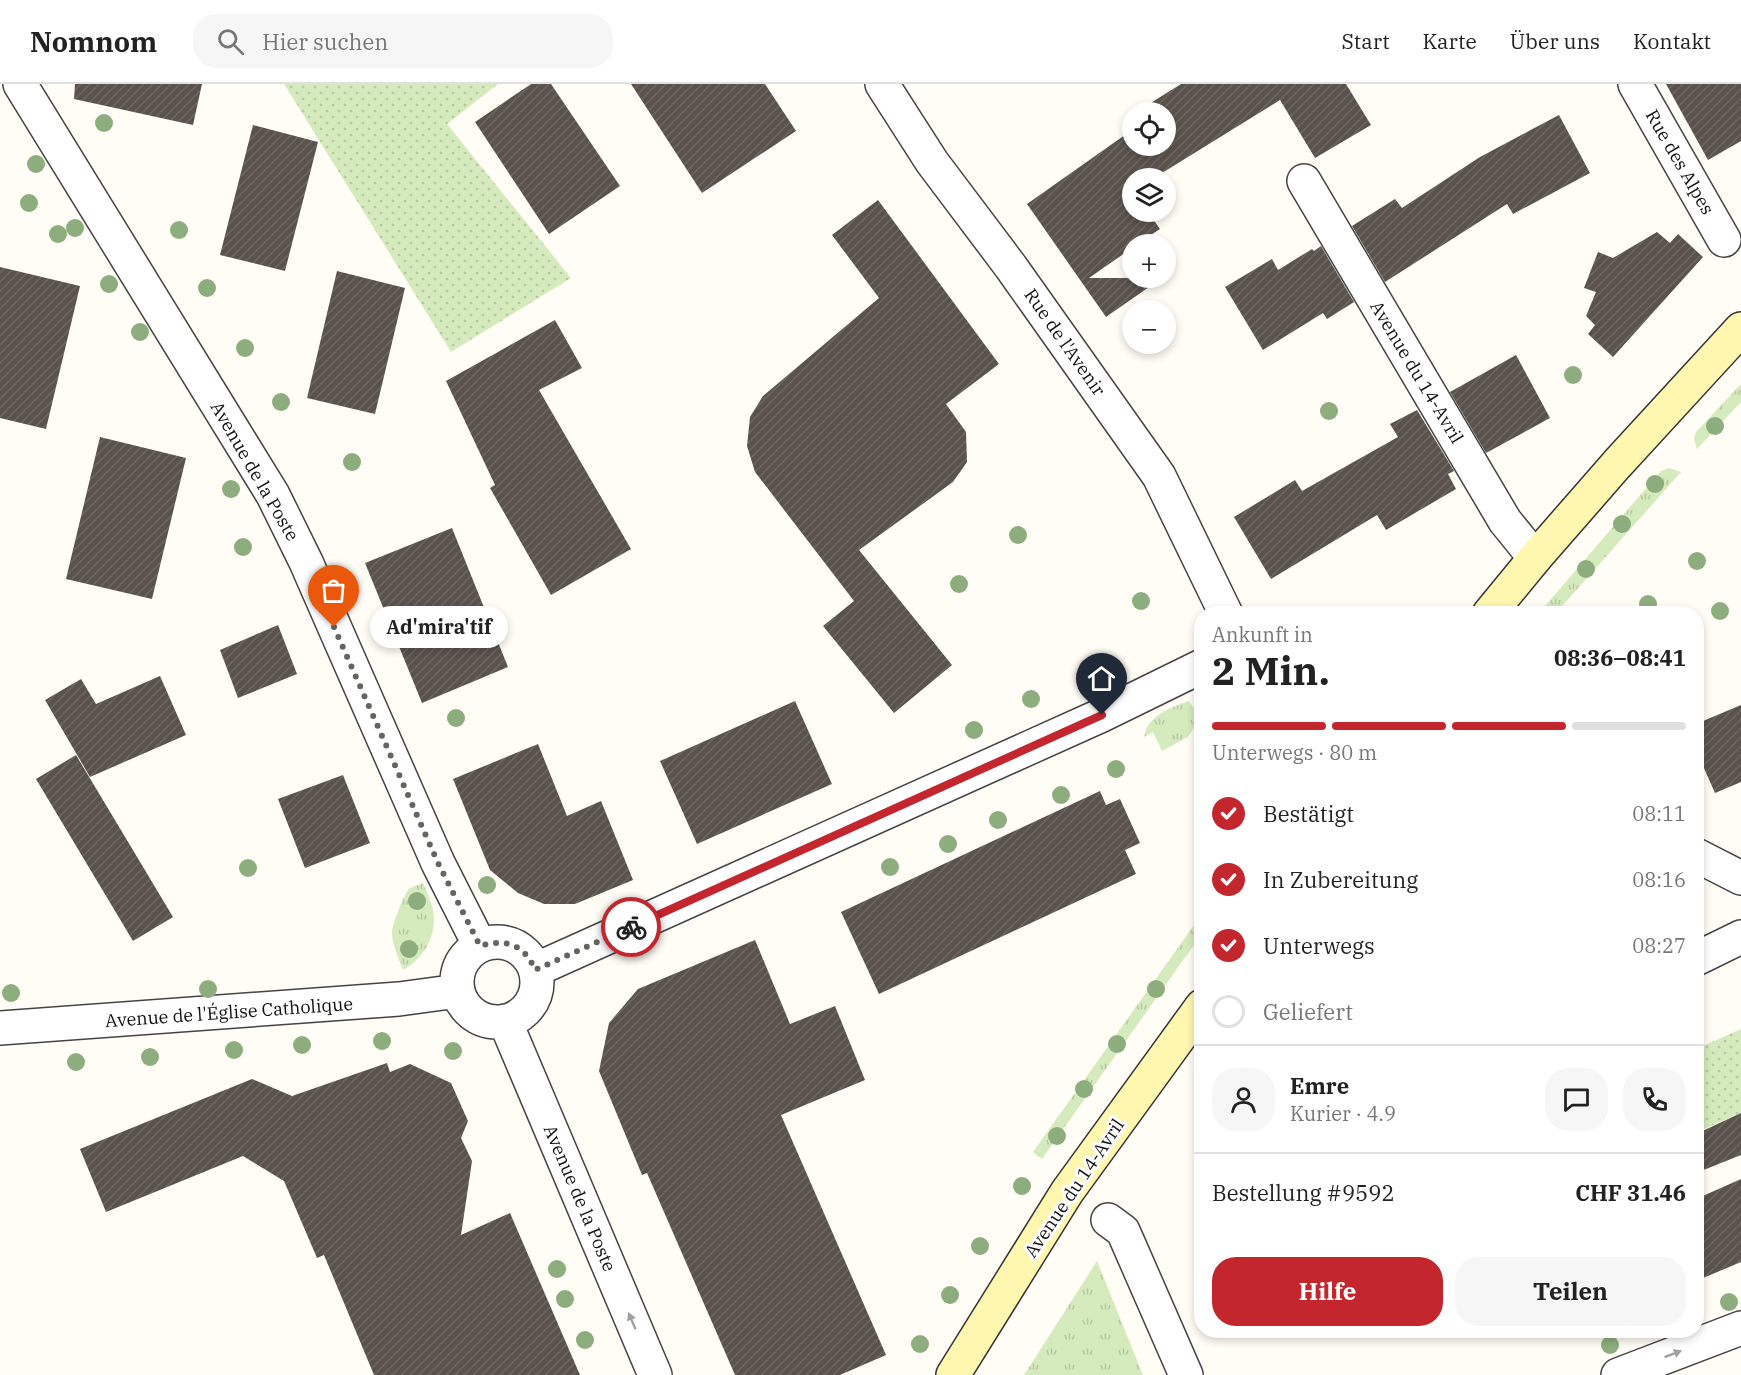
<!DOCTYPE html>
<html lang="de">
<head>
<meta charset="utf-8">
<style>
  :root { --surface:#fff; --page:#f6f6f6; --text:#222; --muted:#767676; --line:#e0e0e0; --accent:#c4262e }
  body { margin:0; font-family:"IBM Plex Serif",serif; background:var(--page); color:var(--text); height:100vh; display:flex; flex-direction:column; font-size:22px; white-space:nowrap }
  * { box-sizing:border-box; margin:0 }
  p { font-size:20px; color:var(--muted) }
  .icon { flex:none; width:33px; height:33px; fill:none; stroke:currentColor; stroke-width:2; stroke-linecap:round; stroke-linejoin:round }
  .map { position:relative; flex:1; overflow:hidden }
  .panel { position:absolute; left:1194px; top:522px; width:510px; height:732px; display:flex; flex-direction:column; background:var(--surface); border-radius:24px; box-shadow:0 3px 9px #0003 }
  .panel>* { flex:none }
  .controls { position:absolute; left:1122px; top:18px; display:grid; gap:12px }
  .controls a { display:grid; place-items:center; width:54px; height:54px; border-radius:50%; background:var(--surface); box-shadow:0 3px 9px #0003; font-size:30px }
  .pin { position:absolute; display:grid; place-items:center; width:51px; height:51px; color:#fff; margin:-62px -26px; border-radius:50% 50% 50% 0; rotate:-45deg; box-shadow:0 0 6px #0007 }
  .pin .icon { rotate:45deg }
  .courier { position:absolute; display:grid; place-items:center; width:60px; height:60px; margin:-30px; border:4px solid #c4262e; border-radius:50%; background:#fff; color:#222; box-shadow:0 2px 8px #0007 }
  .bubble { position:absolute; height:42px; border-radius:21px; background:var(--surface); box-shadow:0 3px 9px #0003; font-size:20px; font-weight:800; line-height:42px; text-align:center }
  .overview em { font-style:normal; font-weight:800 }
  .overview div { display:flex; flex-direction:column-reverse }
  .overview { display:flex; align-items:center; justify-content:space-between; height:102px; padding:0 18px }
  h1 { font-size:39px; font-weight:800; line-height:45px }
  .bar { display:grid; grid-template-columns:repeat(4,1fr); gap:9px 6px; align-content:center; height:72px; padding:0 18px }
  .bar i { height:8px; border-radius:4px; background:var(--line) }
  .bar .active { background:var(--accent) }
  .bar p { grid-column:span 4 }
  .line { display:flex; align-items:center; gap:15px; padding:0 18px; border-top:2px solid var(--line) }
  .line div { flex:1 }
  .round { display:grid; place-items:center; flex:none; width:63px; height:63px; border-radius:24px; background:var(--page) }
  ol { padding:0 18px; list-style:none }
  li { display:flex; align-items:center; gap:18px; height:66px }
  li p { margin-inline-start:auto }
  li .icon { padding:6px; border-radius:50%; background:var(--accent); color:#fff; stroke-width:4 }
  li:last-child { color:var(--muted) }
  li i { width:33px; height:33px; border:3px solid var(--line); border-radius:50% }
  .primary-button { display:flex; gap:12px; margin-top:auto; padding:12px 18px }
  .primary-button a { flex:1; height:69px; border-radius:24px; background:var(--accent); color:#fff; font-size:24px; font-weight:800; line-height:69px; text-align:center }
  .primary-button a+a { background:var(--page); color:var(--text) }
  header { display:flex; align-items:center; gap:36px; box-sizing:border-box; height:84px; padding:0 30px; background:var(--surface); border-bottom:2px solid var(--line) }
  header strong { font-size:28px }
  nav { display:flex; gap:33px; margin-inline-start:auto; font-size:21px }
  .search { width:420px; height:54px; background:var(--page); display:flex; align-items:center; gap:15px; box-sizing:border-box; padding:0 21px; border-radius:24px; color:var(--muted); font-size:22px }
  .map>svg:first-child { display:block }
  .grass { fill:url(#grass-tufts) }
  .garden { fill:url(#garden-dots) }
  .building { fill:url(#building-hatch) }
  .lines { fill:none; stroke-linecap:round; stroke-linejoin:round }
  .pedestrian-casing { stroke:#444; stroke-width:36 }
  .minor-casing { stroke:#444; stroke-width:36 }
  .secondary-casing { stroke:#333; stroke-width:36 }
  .pedestrian { stroke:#fff; stroke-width:33 }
  .minor { stroke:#fff; stroke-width:33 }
  .secondary { stroke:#fff6b0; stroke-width:33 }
  .tree { fill:#8dad7f }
  .oneway { fill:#a0a0a0 }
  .done { stroke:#646461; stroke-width:6; stroke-dasharray:0 10.8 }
  .route { stroke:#c4262e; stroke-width:8 }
  .labels { text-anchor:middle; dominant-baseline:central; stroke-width:6; stroke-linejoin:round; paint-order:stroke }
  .street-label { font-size:18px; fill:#111; stroke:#fff }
</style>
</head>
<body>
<header>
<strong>Nomnom</strong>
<div class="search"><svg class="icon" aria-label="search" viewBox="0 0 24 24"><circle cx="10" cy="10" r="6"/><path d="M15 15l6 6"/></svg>Hier suchen</div>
<nav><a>Start</a><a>Karte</a><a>Über uns</a><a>Kontakt</a></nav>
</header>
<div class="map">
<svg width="1741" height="1291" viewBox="0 0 1741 1291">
  <defs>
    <pattern id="grass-tufts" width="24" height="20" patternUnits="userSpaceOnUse" patternTransform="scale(1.5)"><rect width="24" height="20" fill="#d5ebbd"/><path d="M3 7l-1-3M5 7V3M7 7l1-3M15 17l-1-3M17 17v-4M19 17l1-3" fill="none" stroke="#b6c8a1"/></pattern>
    <pattern id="garden-dots" width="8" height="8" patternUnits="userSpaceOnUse" patternTransform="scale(1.5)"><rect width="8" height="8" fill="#d5ebbd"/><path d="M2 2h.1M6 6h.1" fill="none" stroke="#b6c8a1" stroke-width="1.8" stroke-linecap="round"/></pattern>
    <pattern id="building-hatch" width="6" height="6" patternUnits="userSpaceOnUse" patternTransform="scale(1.5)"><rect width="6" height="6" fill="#5a524d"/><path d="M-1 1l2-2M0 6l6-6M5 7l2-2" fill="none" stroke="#6d6662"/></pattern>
  </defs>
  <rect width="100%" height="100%" fill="#fffdf5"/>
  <!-- grass -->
  <path class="grass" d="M 1741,300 L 1741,318 L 1697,365 L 1694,355 L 1696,348 Z
    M 1669,384 L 1681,388 L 1556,529 L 1539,529 L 1661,387 Z
    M 1189,617 L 1200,634 L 1188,653 L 1162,667 L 1153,648 L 1144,653 C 1147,632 1171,623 1189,617 Z
    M 423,799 C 426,807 430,814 432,822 C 439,847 426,874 403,886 C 399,874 392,861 392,849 C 391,843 405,808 409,805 C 413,802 419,801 423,799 Z
    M 1201,831 L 1201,851 L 1042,1075 L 1033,1068 Z
    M 1097,1177 L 1143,1291 L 1024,1291 Z"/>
  <!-- garden -->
  <path class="garden" d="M 284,0 L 498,0 L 447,40 L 571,194 L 451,268 Z
    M 1741,945 L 1741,1029 L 1697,1048 L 1696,965 Z"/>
  <!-- building -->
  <path class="building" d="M 75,0 L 202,0 L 193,41 L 74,15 Z
    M 531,0 L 551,0 L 620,102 L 549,150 L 475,38 Z
    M 631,0 L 765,0 L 796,47 L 702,109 Z
    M 1181,0 L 1346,0 L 1371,41 L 1315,74 L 1280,16 L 1154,94 L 1132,94 L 1132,128 L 1148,128 L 1160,145 L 1137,160 L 1132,160 L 1132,164 L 1089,194 L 1162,194 L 1106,233 L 1027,120 L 1132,46 L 1132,62 L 1166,62 L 1166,28 L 1154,28 L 1149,20 Z
    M 1666,0 L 1741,0 L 1741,57 L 1708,76 Z
    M 1559,31 L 1590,89 L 1513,130 L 1507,120 L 1385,198 L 1352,142 L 1395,115 L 1402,124 L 1480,73 Z
    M 253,41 L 318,58 L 285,187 L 220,171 Z
    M 878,116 L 999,280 L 946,320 L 966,348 L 967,378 L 953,398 L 859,466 L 952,581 L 894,629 L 823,542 L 854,517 L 755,388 L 747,362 L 750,333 L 763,312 L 879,214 L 832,151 Z
    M 1657,148 L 1670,159 L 1678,150 L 1703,173 L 1613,273 L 1588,250 L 1595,241 L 1586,232 L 1596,208 L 1584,204 L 1598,168 L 1613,174 Z
    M 1321,162 L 1354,218 L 1327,235 L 1323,229 L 1263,266 L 1225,203 L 1272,175 L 1278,186 L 1312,165 L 1314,167 Z
    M 0,183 L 80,202 L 46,345 L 0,334 Z
    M 337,187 L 405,204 L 375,330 L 307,314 Z
    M 555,236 L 582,284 L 539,306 L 631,465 L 551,511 L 490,404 L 495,401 L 446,297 Z
    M 1516,271 L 1550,334 L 1486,369 L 1450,308 Z
    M 1417,326 L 1454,387 L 1448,390 L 1456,405 L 1386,446 L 1377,431 L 1271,495 L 1234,433 L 1295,396 L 1302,407 L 1398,353 L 1390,340 Z
    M 100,353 L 186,374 L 152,515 L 66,495 Z
    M 452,444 L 508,583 L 422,619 L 365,479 Z
    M 278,541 L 297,590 L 238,614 L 220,566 Z
    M 160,592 L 186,651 L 90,693 L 45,616 L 81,595 L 96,620 Z
    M 795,617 L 832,700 L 697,760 L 660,677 Z
    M 1741,621 L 1741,698 L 1715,709 L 1696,666 L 1696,640 Z
    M 538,660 L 567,732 L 601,717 L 633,796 L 575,820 L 544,820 L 518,809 L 490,786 L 453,695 Z
    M 76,671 L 173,833 L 133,857 L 36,695 Z
    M 343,691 L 370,759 L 305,784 L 278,715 Z
    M 1100,707 L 1106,721 L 1120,715 L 1140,759 L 1125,766 L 1136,790 L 879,910 L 841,828 Z
    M 755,856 L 790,940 L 835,922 L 865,996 L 781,1031 L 886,1271 L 840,1291 L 735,1291 L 647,1089 L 642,1091 L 599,987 L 609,939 L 638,905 Z
    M 387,979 L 390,988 L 410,980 L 451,999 L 468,1037 L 461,1054 L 472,1077 L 461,1151 L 510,1129 L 580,1291 L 374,1291 L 324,1171 L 317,1174 L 284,1097 L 243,1072 L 106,1128 L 80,1065 L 252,995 L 292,1012 Z
    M 1741,1029 L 1741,1071 L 1696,1089 L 1696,1050 Z
    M 1741,1095 L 1741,1178 L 1696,1197 L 1696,1115 Z"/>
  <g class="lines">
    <!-- pedestrian casing -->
    <g class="pedestrian-casing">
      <path id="pedestrian" d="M 1108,1136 L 1123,1147 L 1186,1291"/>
    </g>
    <!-- minor casing -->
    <g class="minor-casing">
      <path id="minor" d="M 20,0 L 273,411 L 306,478 L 438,779 L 480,862
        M 882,0 L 932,78 L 1011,183 L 1159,392 L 1226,530
        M 1635,0 L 1724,156
        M 1304,97 L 1505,437 L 1535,474
        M 1696,771 L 1741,794
        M457 898a40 40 0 1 1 80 0a40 40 0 1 1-80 0Z
        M 1696,875 L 1741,853
        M 535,886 L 1102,631 L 1202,582
        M 505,937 L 655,1291
        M 0,944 L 399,915 L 458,907
        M 1618,1291 L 1741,1244"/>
    </g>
    <!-- secondary casing -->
    <g class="secondary-casing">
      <path id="secondary" d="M 1489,530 L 1535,474 L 1617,380 L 1741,245
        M 953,1291 L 1067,1108 L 1202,922"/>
    </g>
    <!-- pedestrian -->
    <use href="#pedestrian" class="pedestrian"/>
    <!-- minor -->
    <use href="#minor" class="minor"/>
    <!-- secondary -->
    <use href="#secondary" class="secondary"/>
  </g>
  <!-- trees -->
  <g class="tree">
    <circle cx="104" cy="39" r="9"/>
    <circle cx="36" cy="80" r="9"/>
    <circle cx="29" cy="119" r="9"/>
    <circle cx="75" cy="144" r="9"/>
    <circle cx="179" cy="146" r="9"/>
    <circle cx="58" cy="150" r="9"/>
    <circle cx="109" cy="200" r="9"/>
    <circle cx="207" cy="204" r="9"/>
    <circle cx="140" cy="248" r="9"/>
    <circle cx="245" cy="264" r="9"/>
    <circle cx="1573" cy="291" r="9"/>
    <circle cx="281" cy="318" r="9"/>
    <circle cx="1329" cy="327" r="9"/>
    <circle cx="1715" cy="342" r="9"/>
    <circle cx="352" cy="378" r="9"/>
    <circle cx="1655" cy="400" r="9"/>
    <circle cx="231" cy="405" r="9"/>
    <circle cx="1622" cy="440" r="9"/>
    <circle cx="1018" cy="451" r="9"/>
    <circle cx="243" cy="463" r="9"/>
    <circle cx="1697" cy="477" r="9"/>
    <circle cx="1586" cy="485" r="9"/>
    <circle cx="959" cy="500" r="9"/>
    <circle cx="1141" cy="517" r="9"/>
    <circle cx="1648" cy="520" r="9"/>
    <circle cx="1720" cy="527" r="9"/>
    <circle cx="1088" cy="584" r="9"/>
    <circle cx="1031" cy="615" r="9"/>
    <circle cx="456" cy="634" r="9"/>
    <circle cx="974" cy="646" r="9"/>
    <circle cx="1116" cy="685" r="9"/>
    <circle cx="1061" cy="711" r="9"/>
    <circle cx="998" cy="736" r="9"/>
    <circle cx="948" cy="760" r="9"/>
    <circle cx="890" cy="783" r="9"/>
    <circle cx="248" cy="784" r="9"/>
    <circle cx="487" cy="801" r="9"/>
    <circle cx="417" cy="817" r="9"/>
    <circle cx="409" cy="865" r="9"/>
    <circle cx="208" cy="905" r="9"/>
    <circle cx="1156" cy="905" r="9"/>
    <circle cx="11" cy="909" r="9"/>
    <circle cx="382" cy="957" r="9"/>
    <circle cx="1117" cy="960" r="9"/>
    <circle cx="302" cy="961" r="9"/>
    <circle cx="234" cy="966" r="9"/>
    <circle cx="453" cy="967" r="9"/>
    <circle cx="150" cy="973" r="9"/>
    <circle cx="76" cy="978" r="9"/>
    <circle cx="1084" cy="1005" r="9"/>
    <circle cx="1057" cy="1052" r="9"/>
    <circle cx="1022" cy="1102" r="9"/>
    <circle cx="980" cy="1162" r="9"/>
    <circle cx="557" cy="1185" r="9"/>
    <circle cx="950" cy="1211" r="9"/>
    <circle cx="565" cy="1215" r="9"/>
    <circle cx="1729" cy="1218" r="9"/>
    <circle cx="585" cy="1256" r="9"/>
    <circle cx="920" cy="1260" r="9"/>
    <circle cx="1610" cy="1261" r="9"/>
  </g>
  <!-- one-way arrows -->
  <defs><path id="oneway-solid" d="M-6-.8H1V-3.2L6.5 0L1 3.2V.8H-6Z" transform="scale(1.5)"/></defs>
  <g class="oneway">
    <use href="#oneway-solid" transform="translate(632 1237) rotate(-113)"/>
    <use href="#oneway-solid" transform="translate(1673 1270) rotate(-21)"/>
  </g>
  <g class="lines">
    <!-- done -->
    <path class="done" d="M 334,543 L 438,779 L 480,862 C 506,854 525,861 535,886 L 631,843"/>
    <!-- route -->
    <path class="route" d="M 631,843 L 1102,631"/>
  </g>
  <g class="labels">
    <!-- street labels -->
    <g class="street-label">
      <text transform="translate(1680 78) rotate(60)">Rue des Alpes</text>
      <text transform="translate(1065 258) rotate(55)">Rue de l'Avenir</text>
      <text transform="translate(1417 288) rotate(59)">Avenue du 14-Avril</text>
      <text transform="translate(255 387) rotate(60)">Avenue de la Poste</text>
      <text transform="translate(229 928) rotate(-4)">Avenue de l'Église Catholique</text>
      <text transform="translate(1074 1104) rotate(-56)">Avenue du 14-Avril</text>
      <text transform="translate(580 1114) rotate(67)">Avenue de la Poste</text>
    </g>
  </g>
</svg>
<div class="controls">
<a><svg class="icon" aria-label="locate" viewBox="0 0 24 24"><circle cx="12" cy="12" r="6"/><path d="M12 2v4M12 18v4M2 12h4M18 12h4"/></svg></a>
<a><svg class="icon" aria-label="layers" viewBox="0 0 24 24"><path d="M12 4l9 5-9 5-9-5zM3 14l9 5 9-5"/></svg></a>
<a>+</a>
<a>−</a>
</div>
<div class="pin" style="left:334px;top:543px;background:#ea580c"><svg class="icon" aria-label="bag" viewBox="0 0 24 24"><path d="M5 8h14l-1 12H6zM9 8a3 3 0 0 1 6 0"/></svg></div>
<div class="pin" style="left:1102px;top:631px;background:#1f2937"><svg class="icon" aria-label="home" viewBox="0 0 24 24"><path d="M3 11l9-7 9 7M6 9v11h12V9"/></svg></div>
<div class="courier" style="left:631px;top:843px"><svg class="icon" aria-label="bike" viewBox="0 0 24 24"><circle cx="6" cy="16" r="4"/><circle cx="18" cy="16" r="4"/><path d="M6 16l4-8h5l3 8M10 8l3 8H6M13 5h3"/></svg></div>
<div class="bubble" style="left:370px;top:522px;width:138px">Ad'mira'tif</div>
<section class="panel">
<div class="overview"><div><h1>2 Min.</h1><p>Ankunft in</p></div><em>08:36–08:41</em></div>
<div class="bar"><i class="active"></i><i class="active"></i><i class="active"></i><i></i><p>Unterwegs · 80 m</p></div>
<ol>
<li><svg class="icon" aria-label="check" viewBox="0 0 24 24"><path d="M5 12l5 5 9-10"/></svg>Bestätigt<p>08:11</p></li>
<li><svg class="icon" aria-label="check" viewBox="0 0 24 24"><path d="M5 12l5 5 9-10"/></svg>In Zubereitung<p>08:16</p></li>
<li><svg class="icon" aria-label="check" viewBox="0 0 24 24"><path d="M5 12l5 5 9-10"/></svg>Unterwegs<p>08:27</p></li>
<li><i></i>Geliefert</li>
</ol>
<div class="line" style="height:108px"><a class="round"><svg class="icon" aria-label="person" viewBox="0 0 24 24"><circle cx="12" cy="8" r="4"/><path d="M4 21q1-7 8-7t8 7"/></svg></a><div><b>Emre</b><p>Kurier · 4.9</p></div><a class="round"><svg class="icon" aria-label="chat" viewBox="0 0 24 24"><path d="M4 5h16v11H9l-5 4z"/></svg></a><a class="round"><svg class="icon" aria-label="phone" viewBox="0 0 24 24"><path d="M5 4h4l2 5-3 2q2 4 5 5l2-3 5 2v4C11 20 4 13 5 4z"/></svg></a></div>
<div class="line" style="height:78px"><div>Bestellung #9592</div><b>CHF 31.46</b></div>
<div class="primary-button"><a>Hilfe</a><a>Teilen</a></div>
</section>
</div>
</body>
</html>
